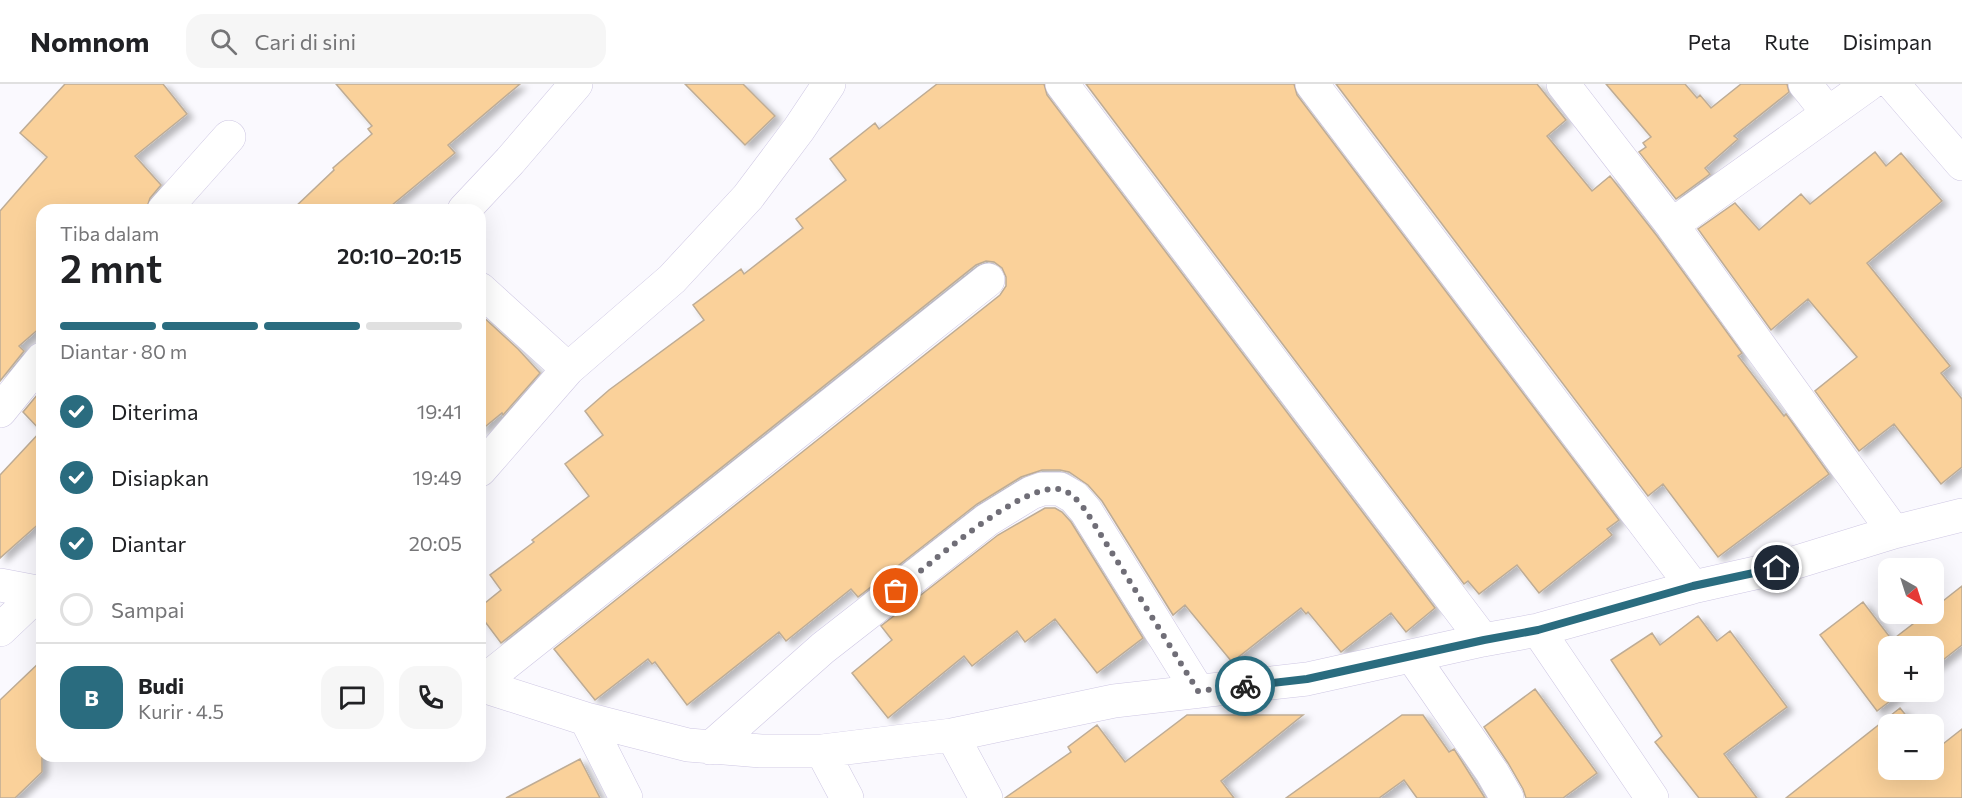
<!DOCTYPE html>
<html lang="id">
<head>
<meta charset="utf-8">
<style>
  :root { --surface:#fff; --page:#f6f6f6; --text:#202124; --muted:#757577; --line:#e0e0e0; --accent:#2a6c7f }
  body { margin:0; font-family:Commissioner,sans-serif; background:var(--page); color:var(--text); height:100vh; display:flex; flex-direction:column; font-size:22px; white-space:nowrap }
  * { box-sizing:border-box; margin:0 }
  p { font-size:20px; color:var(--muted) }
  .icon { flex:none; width:33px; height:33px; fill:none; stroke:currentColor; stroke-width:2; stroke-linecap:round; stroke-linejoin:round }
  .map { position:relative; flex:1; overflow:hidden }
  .drawer { position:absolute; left:36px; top:120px; width:450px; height:558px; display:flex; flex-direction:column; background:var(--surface); border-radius:18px; box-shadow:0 6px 24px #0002 }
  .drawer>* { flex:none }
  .needle { width:39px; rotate:141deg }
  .tools { position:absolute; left:1878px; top:474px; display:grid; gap:12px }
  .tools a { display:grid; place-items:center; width:66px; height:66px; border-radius:12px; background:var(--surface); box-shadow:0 6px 24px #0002; font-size:30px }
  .pin { position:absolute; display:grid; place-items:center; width:51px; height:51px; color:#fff; margin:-26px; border:3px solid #fff; border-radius:50%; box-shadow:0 2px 6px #0007 }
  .courier { position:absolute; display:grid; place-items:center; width:60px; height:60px; margin:-30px; border:4px solid #2a6c7f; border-radius:50%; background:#fff; color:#222; box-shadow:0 2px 8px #0007 }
  .overview em { font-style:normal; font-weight:600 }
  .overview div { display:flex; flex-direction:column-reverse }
  .overview { display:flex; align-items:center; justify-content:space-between; height:102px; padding:0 24px }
  h1 { font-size:39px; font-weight:600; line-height:45px }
  .bar { display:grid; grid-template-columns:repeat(4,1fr); gap:9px 6px; align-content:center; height:72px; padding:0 24px }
  .bar i { height:8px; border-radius:4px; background:var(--line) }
  .bar .active { background:var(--accent) }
  .bar p { grid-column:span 4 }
  .line { display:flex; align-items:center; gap:15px; padding:0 24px; border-top:2px solid var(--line) }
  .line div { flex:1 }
  .round { display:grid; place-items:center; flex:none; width:63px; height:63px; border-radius:18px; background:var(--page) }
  ol { padding:0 24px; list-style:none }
  li { display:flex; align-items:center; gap:18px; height:66px }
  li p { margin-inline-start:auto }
  li .icon { padding:6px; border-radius:50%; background:var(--accent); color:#fff; stroke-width:4 }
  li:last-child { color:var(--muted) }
  li i { width:33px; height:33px; border:3px solid var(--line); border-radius:50% }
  header { display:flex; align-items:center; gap:36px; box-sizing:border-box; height:84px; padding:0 30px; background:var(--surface); border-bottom:2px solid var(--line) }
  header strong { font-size:28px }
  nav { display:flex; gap:33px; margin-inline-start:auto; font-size:21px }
  .search { width:420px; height:54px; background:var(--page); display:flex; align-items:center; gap:15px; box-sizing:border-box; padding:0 21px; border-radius:18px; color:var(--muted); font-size:22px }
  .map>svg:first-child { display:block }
  .building { fill:#fad19a; stroke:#beac95; stroke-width:1.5; filter:url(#shadow) }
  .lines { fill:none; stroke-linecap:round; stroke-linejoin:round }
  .minor-casing { stroke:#cec7e3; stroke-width:34 }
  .minor { stroke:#fff; stroke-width:33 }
  .done { stroke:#706e77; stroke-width:6; stroke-dasharray:0 10.8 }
  .route { stroke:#2a6c7f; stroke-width:8 }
</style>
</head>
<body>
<header>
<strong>Nomnom</strong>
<div class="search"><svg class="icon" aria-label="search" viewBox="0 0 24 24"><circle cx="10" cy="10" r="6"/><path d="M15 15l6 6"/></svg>Cari di sini</div>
<nav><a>Peta</a><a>Rute</a><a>Disimpan</a></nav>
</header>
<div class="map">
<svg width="1962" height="714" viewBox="0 0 1962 714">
  <defs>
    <filter id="shadow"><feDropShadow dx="6" dy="4" stdDeviation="3" flood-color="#0004"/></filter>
  </defs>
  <rect width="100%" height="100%" fill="#faf9fe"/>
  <!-- building -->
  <path class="building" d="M 65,0 L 163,0 L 187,30 L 135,72 L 161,101 L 150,114 L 146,126 L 42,126 L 42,242 L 19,262 L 24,267 L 0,297 L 0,127 L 47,73 L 20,49 Z
    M 336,0 L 520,0 L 448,61 L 455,69 L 386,126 L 292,126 L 334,86 L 333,84 L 372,50 L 368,45 L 372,42 Z
    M 685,0 L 743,0 L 775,32 L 745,61 Z
    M 937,0 L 1044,0 L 1047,11 L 1435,524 L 1406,548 L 1391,529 L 1341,568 L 1308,528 L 1306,530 L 1301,524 L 1232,578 L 1185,521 L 1173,531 L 1102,417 L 1088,401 L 1069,388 L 1060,386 L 1042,386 L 1021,393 L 977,420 L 858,513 L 851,505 L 786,557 L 779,548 L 687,621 L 655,578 L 652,580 L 648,575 L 595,616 L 554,565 L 1000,211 L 1006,202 L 1006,193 L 1002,184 L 994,178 L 986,177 L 976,181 L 501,559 L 480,531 L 480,523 L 501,506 L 490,491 L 534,458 L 532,456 L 589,412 L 565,380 L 603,351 L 585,327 L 609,306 L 704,236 L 693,221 L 741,185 L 744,190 L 803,144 L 796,135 L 846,96 L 830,75 L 875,39 L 879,45 Z
    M 1086,0 L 1294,0 L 1297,11 L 1619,436 L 1607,445 L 1612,451 L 1539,509 L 1517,481 L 1479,510 L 1468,497 L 1464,500 Z
    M 1336,0 L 1537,0 L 1566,36 L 1547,52 L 1592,107 L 1610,92 L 1657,152 L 1742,269 L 1738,272 L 1784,332 L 1786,330 L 1829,390 L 1718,473 L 1663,400 L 1648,412 Z
    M 1606,0 L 1685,0 L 1697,14 L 1700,11 L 1711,24 L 1741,0 L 1787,0 L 1789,8 L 1734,52 L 1738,55 L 1705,84 L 1710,90 L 1676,115 L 1639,68 L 1646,63 L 1643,59 L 1651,53 Z
    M 1875,68 L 1886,82 L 1901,69 L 1942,117 L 1867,179 L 1950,282 L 1941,289 L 1962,315 L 1962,383 L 1941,400 L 1894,340 L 1859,367 L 1815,307 L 1857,273 L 1808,215 L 1771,246 L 1698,145 L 1735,119 L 1759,146 L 1801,110 L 1810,120 Z
    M 480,230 L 518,265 L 540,289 L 503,331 L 502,329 L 480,347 Z
    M 42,305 L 42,437 L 0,474 L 0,391 L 41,347 L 23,328 Z
    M 1045,424 L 1055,424 L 1062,428 L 1071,438 L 1143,554 L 1097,589 L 1055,535 L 1025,558 L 1017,547 L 972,582 L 964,572 L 888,634 L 852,589 L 892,556 L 881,542 L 998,451 Z
    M 1962,502 L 1962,561 L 1934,583 L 1934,562 L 1888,562 L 1888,608 L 1902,608 L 1877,627 L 1820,551 L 1863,518 L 1892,556 L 1926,530 L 1934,530 L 1934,524 Z
    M 1698,532 L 1717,557 L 1730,547 L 1787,623 L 1724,670 L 1757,714 L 1699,714 L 1655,658 L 1662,652 L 1611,576 L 1652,549 L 1660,561 Z
    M 42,576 L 42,688 L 15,714 L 0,714 L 0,616 Z
    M 1535,605 L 1597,689 L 1563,714 L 1526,714 L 1523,705 L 1508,679 L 1484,643 Z
    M 1900,624 L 1913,640 L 1888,640 L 1888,686 L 1934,686 L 1934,667 L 1962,645 L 1962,714 L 1786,714 Z
    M 1187,631 L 1303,631 L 1221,697 L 1234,714 L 1005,714 L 1071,668 L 1068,663 L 1097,641 L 1125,678 Z
    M 1402,631 L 1423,631 L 1449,668 L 1454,665 L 1485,714 L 1417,714 L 1404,696 L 1379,714 L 1286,714 Z
    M 580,675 L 600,714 L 506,714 Z"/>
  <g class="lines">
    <!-- minor casing -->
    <g class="minor-casing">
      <path id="minor" d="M 1062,0 L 1483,556
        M 1312,0 L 1693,503
        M 1563,0 L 1672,141 L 1894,448
        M 1805,0 L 1828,29
        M 1893,0 L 1962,80
        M 164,126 L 229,53
        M 464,126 L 510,77 L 576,0
        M 1672,141 L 1869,0
        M 480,205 L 568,285
        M 0,327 L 42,275
        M 480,386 L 568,285 L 672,195 L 748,113 L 799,45 L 829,0
        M 0,501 L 42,509
        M 0,546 L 39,509
        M 1538,546 L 1652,714
        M 1412,572 L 1492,688 L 1507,714
        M 480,600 L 988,196
        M 480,601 L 586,635 L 688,661 L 761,667 L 822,667 L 952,651 L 1114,617 L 1307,595 L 1483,556 L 1538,546 L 1693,503 L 1777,484 L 1894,448 L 1962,431
        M 586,635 L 626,714
        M 952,651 L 986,714
        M 710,664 L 823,564 L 987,436 L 1031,409 L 1042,405 L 1060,405 L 1074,413 L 1086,427 L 1198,607
        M 822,667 L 847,714"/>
    </g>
    <!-- minor -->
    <use href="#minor" class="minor"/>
  </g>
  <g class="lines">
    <!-- done -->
    <path class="done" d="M 896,507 C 928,482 1019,400 1058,405 C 1070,406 1079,418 1086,427 L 1198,607 L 1245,602"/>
    <!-- route -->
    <path class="route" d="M 1245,602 L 1307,595 L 1484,556 L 1538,546 L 1693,502 L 1777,484"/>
  </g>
</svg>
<div class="tools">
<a><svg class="needle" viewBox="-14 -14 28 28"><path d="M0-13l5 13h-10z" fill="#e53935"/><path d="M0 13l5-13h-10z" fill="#757577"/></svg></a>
<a>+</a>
<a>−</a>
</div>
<div class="pin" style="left:896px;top:507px;background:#ea580c"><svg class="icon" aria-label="bag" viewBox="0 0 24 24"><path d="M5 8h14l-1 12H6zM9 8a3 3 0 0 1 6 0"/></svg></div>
<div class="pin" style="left:1777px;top:484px;background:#1f2937"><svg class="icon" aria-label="home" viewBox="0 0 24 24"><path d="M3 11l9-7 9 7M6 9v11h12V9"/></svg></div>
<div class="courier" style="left:1245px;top:602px"><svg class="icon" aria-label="bike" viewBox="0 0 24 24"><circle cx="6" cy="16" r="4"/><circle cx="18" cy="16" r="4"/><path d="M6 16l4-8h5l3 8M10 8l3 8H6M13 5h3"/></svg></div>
<section class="drawer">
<div class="overview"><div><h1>2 mnt</h1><p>Tiba dalam</p></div><em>20:10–20:15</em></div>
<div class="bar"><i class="active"></i><i class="active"></i><i class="active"></i><i></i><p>Diantar · 80 m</p></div>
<ol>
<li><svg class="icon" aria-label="check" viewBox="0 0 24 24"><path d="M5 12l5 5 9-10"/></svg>Diterima<p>19:41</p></li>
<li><svg class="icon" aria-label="check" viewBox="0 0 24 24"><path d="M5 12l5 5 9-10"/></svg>Disiapkan<p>19:49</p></li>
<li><svg class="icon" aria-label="check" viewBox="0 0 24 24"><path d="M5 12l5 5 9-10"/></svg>Diantar<p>20:05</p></li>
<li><i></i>Sampai</li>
</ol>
<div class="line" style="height:108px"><b class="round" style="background:var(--accent);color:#fff">B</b><div><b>Budi</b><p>Kurir · 4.5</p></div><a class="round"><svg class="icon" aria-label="chat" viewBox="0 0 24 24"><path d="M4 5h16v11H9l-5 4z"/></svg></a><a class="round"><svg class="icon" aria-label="phone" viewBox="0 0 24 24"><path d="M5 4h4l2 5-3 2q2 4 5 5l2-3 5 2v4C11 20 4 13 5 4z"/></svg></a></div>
</section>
</div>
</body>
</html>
